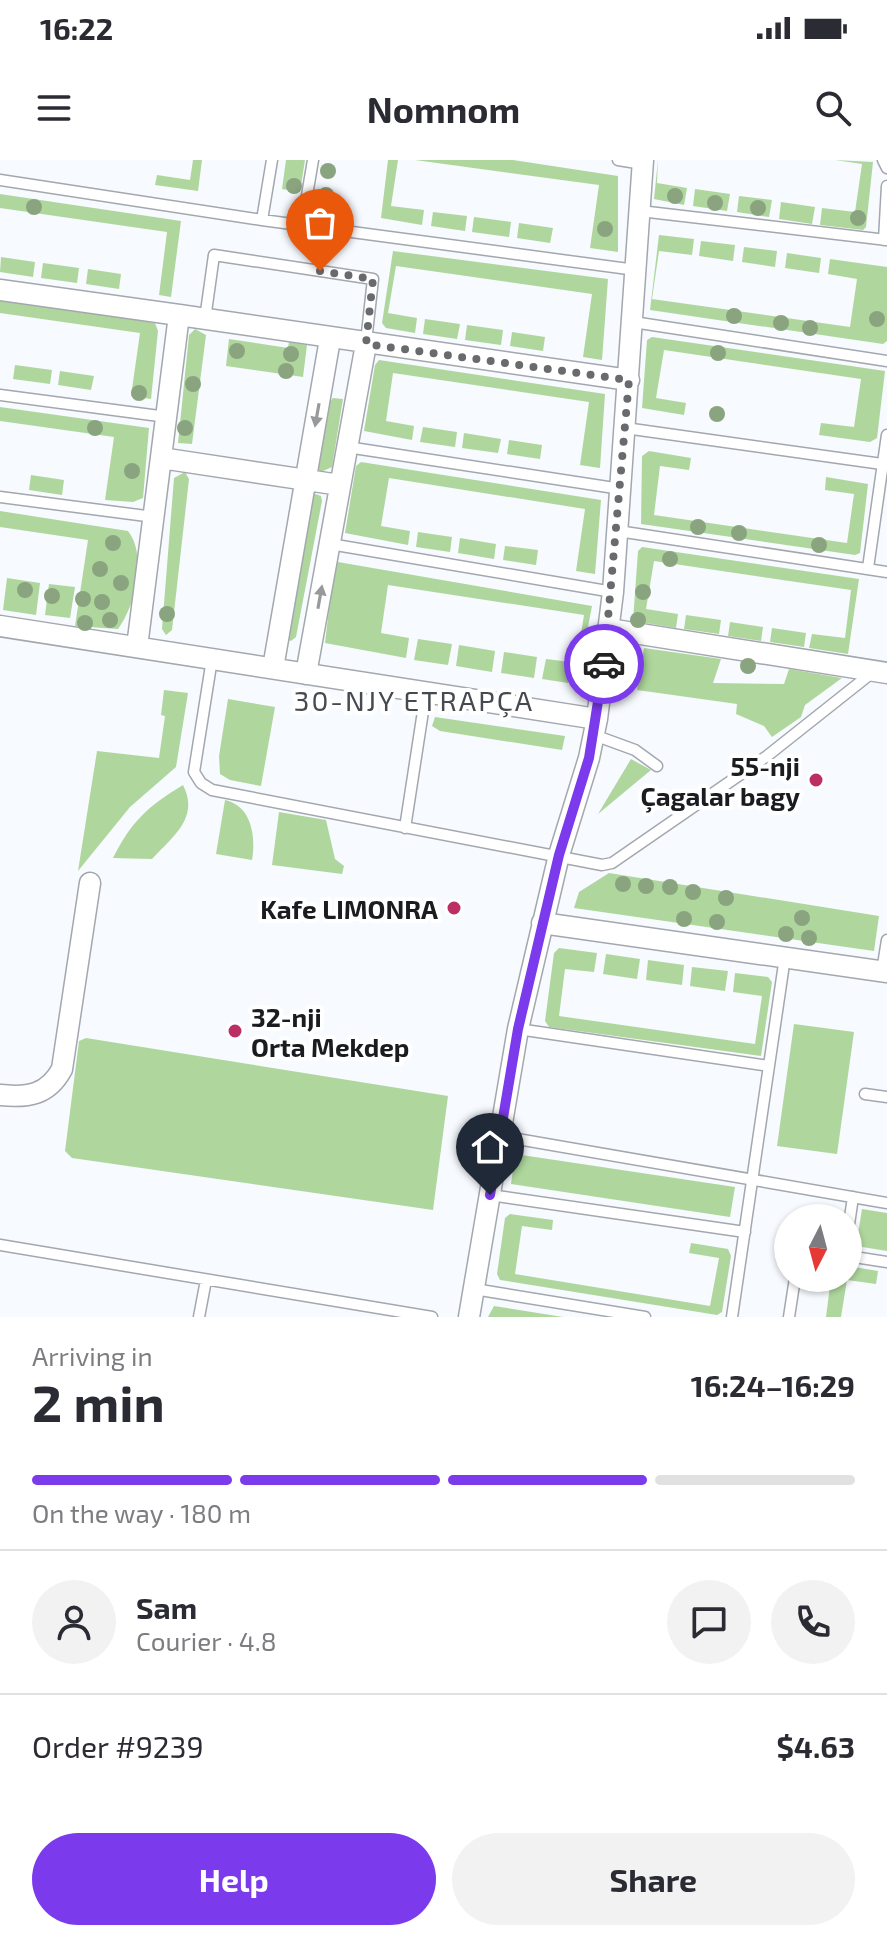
<!DOCTYPE html>
<html lang="en">
<head>
<meta charset="utf-8">
<style>
  :root { --surface:#fff; --page:#f2f2f3; --text:#2b2b33; --muted:#7c7c81; --line:#e1e1e2; --accent:#7c3aed }
  body { margin:0; font-family:"Exo 2",sans-serif; background:var(--page); color:var(--text); height:100vh; display:flex; flex-direction:column; font-size:30px; white-space:nowrap }
  * { box-sizing:border-box; margin:0 }
  p { font-size:26px; color:var(--muted) }
  .icon { flex:none; width:44px; height:44px; fill:none; stroke:currentColor; stroke-width:2; stroke-linecap:round; stroke-linejoin:round }
  .map { position:relative; height:1157px; overflow:hidden }
  .sheet { display:flex; flex-direction:column; background:var(--surface); flex:1 }
  .sheet>* { flex:none }
  .needle { width:52px; rotate:186deg }
  .controls { position:absolute; left:774px; top:1044px; display:grid; gap:16px }
  .controls a { display:grid; place-items:center; width:88px; height:88px; border-radius:50%; background:var(--surface); box-shadow:0 2px 6px #0004; font-size:40px }
  .pin { position:absolute; display:grid; place-items:center; width:68px; height:68px; color:#fff; margin:-82px -34px; border-radius:50% 50% 50% 0; rotate:-45deg; box-shadow:0 0 8px #0007 }
  .pin .icon { rotate:45deg }
  .courier { position:absolute; display:grid; place-items:center; width:80px; height:80px; margin:-40px; border:6px solid #7c3aed; border-radius:50%; background:#fff; color:#222; box-shadow:0 2px 10px #0007 }
  .headline em { font-style:normal; font-weight:700 }
  .headline div { display:flex; flex-direction:column-reverse }
  .headline { display:flex; align-items:center; justify-content:space-between; height:136px; padding:0 32px }
  h1 { font-size:52px; font-weight:700; line-height:60px }
  .bar { display:grid; grid-template-columns:repeat(4,1fr); gap:12px 8px; align-content:center; height:96px; padding:0 32px }
  .bar i { height:10px; border-radius:6px; background:var(--line) }
  .bar .selected { background:var(--accent) }
  .bar p { grid-column:span 4 }
  .line { display:flex; align-items:center; gap:20px; padding:0 32px; border-top:2px solid var(--line) }
  .line div { flex:1 }
  .round { display:grid; place-items:center; flex:none; width:84px; height:84px; border-radius:42px; background:var(--page) }
  .cta { display:flex; gap:16px; margin-top:auto; padding:16px 32px }
  .cta a { flex:1; height:92px; border-radius:48px; background:var(--accent); color:#fff; font-size:32px; font-weight:700; line-height:92px; text-align:center }
  .cta a+a { background:var(--page); color:var(--text) }
  .status { display:flex; justify-content:space-between; align-items:center; height:56px; padding:0 40px; background:var(--surface); direction:ltr }
  .status svg { height:22px; fill:currentColor }
  header { display:flex; justify-content:space-between; align-items:center; height:104px; padding:0 32px; background:var(--surface); font-size:36px; font-weight:700 }
  .map>svg:first-child { display:block }
  .green { fill:#afd79d }
  .lines { fill:none; stroke-linecap:round; stroke-linejoin:round }
  .service-casing { stroke:#a3a7ae; stroke-width:13 }
  .minor-casing { stroke:#a3a7ae; stroke-width:23 }
  .service { stroke:#fff; stroke-width:10 }
  .minor { stroke:#fff; stroke-width:20 }
  .tree { fill:#8aa47f }
  .oneway { fill:#98999a }
  .done { stroke:#686a6d; stroke-width:8; stroke-dasharray:0 14.4 }
  .route { stroke:#7c3aed; stroke-width:10 }
  .poi-dot { fill:#bb2f62; stroke:#fff; stroke-width:3 }
  .labels { text-anchor:middle; dominant-baseline:central; stroke-width:8; stroke-linejoin:round; paint-order:stroke }
  .poi-label { font-size:26px; font-weight:bold; fill:#1b1c1f; stroke:#fff; text-anchor:end }
  .neighbourhood-label { font-size:28px; letter-spacing:2px; fill:#464a50; stroke:#fff }
</style>
</head>
<body>
<div class="status"><b>16:22</b><svg viewBox="0 0 49 12"><path d="M0 12V9h3v3zM5 12V6h3v6zM10 12V3h3v9zM15 12V0h3v12zM26 1h20v11H26zM47 4h2v5h-2z"/></svg></div>
<header><svg class="icon" aria-label="menu" viewBox="0 0 24 24"><path d="M4 6h16M4 12h16M4 18h16"/></svg>Nomnom<svg class="icon" aria-label="search" viewBox="0 0 24 24"><circle cx="10" cy="10" r="6"/><path d="M15 15l6 6"/></svg></header>
<div class="map">
<svg width="887" height="1157" viewBox="0 0 887 1157">
  <rect width="100%" height="100%" fill="#f7fafe"/>
  <!-- green -->
  <path class="green" d="M 193,0 L 202,0 L 198,31 L 155,25 L 157,15 L 190,20 Z
    M 286,0 L 305,0 L 300,32 L 282,29 Z
    M 388,0 L 398,0 L 391,46 L 424,50 L 422,65 L 381,58 Z
    M 415,0 L 513,0 L 618,16 L 618,92 L 590,88 L 599,25 Z
    M 658,0 L 657,23 L 687,28 L 684,45 L 654,39 Z
    M 835,0 L 873,2 L 866,67 L 863,70 L 820,65 L 822,48 L 855,52 L 862,4 Z
    M 695,29 L 730,34 L 727,51 L 693,46 Z
    M 0,34 L 181,61 L 171,137 L 159,135 L 167,72 L 0,48 Z
    M 739,36 L 772,40 L 769,57 L 737,52 Z
    M 781,42 L 815,47 L 812,64 L 779,59 Z
    M 433,52 L 467,56 L 465,71 L 431,66 Z
    M 474,57 L 511,62 L 509,77 L 472,72 Z
    M 519,63 L 553,68 L 550,83 L 517,78 Z
    M 659,75 L 694,79 L 692,95 L 659,91 L 652,139 L 850,167 L 857,119 L 828,114 L 830,99 L 887,107 L 887,181 L 883,184 L 650,150 Z
    M 701,81 L 735,85 L 733,101 L 699,96 Z
    M 744,87 L 777,91 L 775,107 L 742,102 Z
    M 393,91 L 608,119 L 602,200 L 583,197 L 592,134 L 396,106 L 388,153 L 417,158 L 415,173 L 386,168 L 382,163 Z
    M 787,93 L 821,98 L 819,113 L 785,108 Z
    M 1,97 L 35,102 L 33,117 L 0,112 Z
    M 43,103 L 79,108 L 77,123 L 41,118 Z
    M 88,109 L 121,114 L 119,129 L 86,124 Z
    M 0,139 L 155,163 L 158,171 L 151,239 L 131,236 L 140,173 L 0,153 Z
    M 425,159 L 460,164 L 457,179 L 423,174 Z
    M 467,165 L 503,170 L 501,185 L 465,180 Z
    M 195,169 L 206,175 L 192,284 L 178,283 L 189,175 Z
    M 512,172 L 545,177 L 543,191 L 510,186 Z
    M 652,177 L 885,211 L 877,278 L 870,282 L 819,275 L 821,263 L 854,267 L 861,219 L 664,190 L 656,238 L 686,243 L 684,255 L 642,248 L 647,180 Z
    M 229,179 L 288,188 L 289,182 L 307,185 L 303,217 L 226,206 Z
    M 379,200 L 605,234 L 600,308 L 580,305 L 589,242 L 393,213 L 386,261 L 414,266 L 412,280 L 364,271 L 375,205 Z
    M 15,205 L 52,210 L 50,224 L 13,219 Z
    M 60,211 L 94,216 L 91,230 L 58,225 Z
    M 333,238 L 343,239 L 332,307 L 321,312 L 315,308 L 321,252 Z
    M 0,247 L 149,268 L 143,338 L 133,342 L 105,340 L 114,277 L 0,261 Z
    M 423,267 L 457,272 L 455,287 L 420,282 Z
    M 464,273 L 501,279 L 498,293 L 462,288 Z
    M 509,280 L 542,285 L 540,299 L 507,294 Z
    M 649,291 L 691,298 L 689,310 L 660,306 L 654,355 L 847,383 L 854,334 L 825,330 L 826,317 L 868,324 L 860,393 L 855,395 L 641,364 L 642,296 Z
    M 361,302 L 601,340 L 595,414 L 576,411 L 585,349 L 389,318 L 381,366 L 410,371 L 408,385 L 345,373 L 356,306 Z
    M 185,312 L 189,319 L 172,470 L 166,475 L 162,469 L 174,318 Z
    M 31,315 L 64,320 L 62,335 L 29,330 Z
    M 313,333 L 321,336 L 322,341 L 296,477 L 291,481 L 287,479 Z
    M 0,351 L 128,371 C 147,395 136,445 118,469 L 75,466 L 88,380 L 0,367 Z
    M 418,372 L 452,377 L 450,392 L 416,387 Z
    M 460,378 L 496,384 L 494,399 L 458,393 Z
    M 505,386 L 538,390 L 536,405 L 503,400 Z
    M 642,387 L 859,419 L 848,494 L 809,488 L 812,474 L 845,478 L 851,430 L 654,401 L 646,449 L 678,454 L 676,468 L 633,461 L 638,391 Z
    M 338,402 L 592,446 L 577,524 L 573,524 L 584,455 L 388,425 L 381,473 L 409,478 L 406,498 L 325,483 L 334,407 Z
    M 7,418 L 40,423 L 36,455 L 3,450 Z
    M 49,424 L 75,427 L 70,458 L 45,455 Z
    M 686,455 L 721,460 L 719,474 L 684,469 Z
    M 730,462 L 763,467 L 761,481 L 728,476 Z
    M 772,468 L 806,473 L 804,487 L 770,482 Z
    M 418,479 L 452,484 L 448,505 L 414,500 Z
    M 459,485 L 495,491 L 492,512 L 456,506 Z
    M 644,488 L 721,499 L 713,523 L 784,524 L 789,509 L 842,518 L 805,545 L 801,557 L 772,577 L 764,566 L 736,554 L 737,544 L 637,530 Z
    M 504,492 L 537,497 L 534,518 L 501,513 Z
    M 546,499 L 571,502 L 568,523 L 542,519 Z
    M 164,530 L 188,533 L 176,607 L 130,647 L 78,711 L 97,591 L 159,598 L 165,556 L 161,555 Z
    M 228,539 L 275,547 L 261,626 L 230,620 L 220,614 L 219,596 Z
    M 435,557 L 565,576 L 562,590 L 440,571 L 432,566 Z
    M 631,599 L 651,610 L 598,654 Z
    M 183,625 C 200,658 172,677 152,699 L 113,698 C 131,662 148,646 183,625 Z
    M 225,640 C 252,646 256,677 252,700 L 216,694 Z
    M 279,652 L 326,660 L 335,699 L 344,706 L 342,714 L 272,705 Z
    M 609,713 L 879,756 L 874,791 L 574,748 L 579,732 Z
    M 559,788 L 597,793 L 594,812 L 565,809 L 559,856 L 755,884 L 762,836 L 733,832 L 735,813 L 768,817 L 772,822 L 761,896 L 549,867 L 545,861 L 554,793 Z
    M 606,794 L 640,799 L 637,819 L 603,814 Z
    M 648,800 L 684,805 L 682,825 L 646,820 Z
    M 692,807 L 728,811 L 725,831 L 690,826 Z
    M 794,864 L 854,872 L 837,994 L 777,986 Z
    M 86,878 L 448,936 L 433,1050 L 72,998 L 65,991 L 79,881 Z
    M 515,994 L 735,1027 L 730,1057 L 511,1024 Z
    M 862,1049 L 887,1053 L 887,1091 L 856,1086 Z
    M 510,1054 L 553,1060 L 552,1070 L 522,1066 L 515,1114 L 710,1146 L 719,1098 L 689,1093 L 691,1083 L 728,1089 L 731,1096 L 722,1152 L 717,1155 L 500,1120 L 497,1114 L 505,1058 Z
    M 848,1106 L 878,1111 L 876,1124 L 847,1120 L 841,1157 L 826,1157 L 831,1118 L 848,1118 Z
    M 494,1146 L 563,1157 L 488,1157 Z"/>
  <g class="lines">
    <!-- service casing -->
    <g class="service-casing">
      <path id="service" d="M 618,0 L 643,4
        M 883,0 L 887,8
        M 0,20 L 262,60 L 636,110
        M 640,51 L 887,80
        M 262,60 L 272,0
        M 302,65 L 313,0
        M 884,80 L 887,26
        M 205,159 L 214,95 L 373,119 L 366,182
        M 633,162 L 887,201
        M 0,235 L 167,257
        M 625,268 L 882,304
        M 347,287 L 621,329
        M 0,337 L 154,357
        M 618,371 L 887,412
        M 330,384 L 613,432
        M 868,408 L 887,275
        M 212,499 L 194,612 L 201,623 L 212,630 L 602,705 L 612,703 L 767,596 L 873,512
        M 594,575 L 635,590 L 657,606
        M 405,668 L 426,532
        M 882,811 L 887,780
        M 518,869 L 769,906
        M 865,934 L 887,937
        M 500,976 L 887,1043
        M 490,1035 L 745,1072
        M 848,1071 L 853,1037
        M 0,1085 L 432,1157
        M 848,1096 L 887,1102
        M 474,1129 L 645,1157
        M 199,1157 L 206,1120
        M 732,1157 L 785,797
        M 789,1157 L 795,1118"/>
    </g>
    <!-- minor casing -->
    <g class="minor-casing">
      <path id="minor" d="M 0,130 L 179,155 L 137,487
        M 179,155 L 629,220
        M 161,298 L 340,325
        M 0,466 L 597,559
        M 609,469 L 887,513
        M 273,508 L 330,179
        M 306,514 L 366,184
        M 542,763 L 887,812
        M 0,935 C 28,938 48,935 62,909 L 90,723
        M 469,1157 L 518,869 L 559,695 L 589,598 L 597,559 L 613,432 L 643,0"/>
    </g>
    <!-- service -->
    <use href="#service" class="service"/>
    <!-- minor -->
    <use href="#minor" class="minor"/>
  </g>
  <!-- trees -->
  <g class="tree">
    <circle cx="328" cy="11" r="8"/>
    <circle cx="294" cy="26" r="8"/>
    <circle cx="326" cy="35" r="8"/>
    <circle cx="675" cy="36" r="8"/>
    <circle cx="715" cy="43" r="8"/>
    <circle cx="34" cy="47" r="8"/>
    <circle cx="758" cy="48" r="8"/>
    <circle cx="858" cy="58" r="8"/>
    <circle cx="605" cy="69" r="8"/>
    <circle cx="734" cy="156" r="8"/>
    <circle cx="877" cy="159" r="8"/>
    <circle cx="781" cy="163" r="8"/>
    <circle cx="810" cy="168" r="8"/>
    <circle cx="237" cy="191" r="8"/>
    <circle cx="718" cy="193" r="8"/>
    <circle cx="291" cy="194" r="8"/>
    <circle cx="286" cy="211" r="8"/>
    <circle cx="193" cy="224" r="8"/>
    <circle cx="139" cy="233" r="8"/>
    <circle cx="717" cy="254" r="8"/>
    <circle cx="95" cy="268" r="8"/>
    <circle cx="185" cy="268" r="8"/>
    <circle cx="132" cy="311" r="8"/>
    <circle cx="698" cy="367" r="8"/>
    <circle cx="739" cy="373" r="8"/>
    <circle cx="113" cy="383" r="8"/>
    <circle cx="819" cy="385" r="8"/>
    <circle cx="670" cy="399" r="8"/>
    <circle cx="100" cy="409" r="8"/>
    <circle cx="121" cy="423" r="8"/>
    <circle cx="25" cy="430" r="8"/>
    <circle cx="643" cy="432" r="8"/>
    <circle cx="52" cy="436" r="8"/>
    <circle cx="83" cy="439" r="8"/>
    <circle cx="102" cy="442" r="8"/>
    <circle cx="167" cy="454" r="8"/>
    <circle cx="110" cy="460" r="8"/>
    <circle cx="638" cy="460" r="8"/>
    <circle cx="85" cy="463" r="8"/>
    <circle cx="748" cy="506" r="8"/>
    <circle cx="623" cy="724" r="8"/>
    <circle cx="646" cy="726" r="8"/>
    <circle cx="670" cy="727" r="8"/>
    <circle cx="693" cy="732" r="8"/>
    <circle cx="726" cy="738" r="8"/>
    <circle cx="802" cy="758" r="8"/>
    <circle cx="684" cy="759" r="8"/>
    <circle cx="717" cy="762" r="8"/>
    <circle cx="786" cy="774" r="8"/>
    <circle cx="809" cy="778" r="8"/>
  </g>
  <!-- one-way arrows -->
  <defs><path id="oneway-solid" d="M-6-.8H1V-3.2L6.5 0L1 3.2V.8H-6Z" transform="scale(2)"/></defs>
  <g class="oneway">
    <use href="#oneway-solid" transform="translate(317 255) rotate(100)"/>
    <use href="#oneway-solid" transform="translate(320 437) rotate(-80)"/>
  </g>
  <g class="lines">
    <!-- done -->
    <path class="done" d="M 320,111 L 373,119 L 366,184 L 629,220 L 604,504"/>
    <!-- route -->
    <path class="route" d="M 490,1035 L 518,869 L 559,695 L 589,598 L 604,504"/>
  </g>
  <!-- markers -->
  <g class="poi-dot">
    <circle cx="816" cy="620" r="8"/>
    <circle cx="454" cy="748" r="8"/>
    <circle cx="235" cy="871" r="8"/>
  </g>
  <g class="labels">
    <!-- poi labels -->
    <g class="poi-label">
      <text x="800" y="605">55-nji<tspan x="800" dy="30">Çagalar bagy</tspan></text>
      <text x="438" y="748">Kafe LIMONRA</text>
      <text x="251" y="856" text-anchor="start">32-nji<tspan x="251" dy="30">Orta Mekdep</tspan></text>
    </g>
    <!-- neighbourhood labels -->
    <g class="neighbourhood-label">
      <text x="414" y="540">30-NJY ETRAPÇA</text>
    </g>
  </g>
</svg>
<div class="controls">
<a><svg class="needle" viewBox="-14 -14 28 28"><path d="M0-13l5 13h-10z" fill="#e53935"/><path d="M0 13l5-13h-10z" fill="#7c7c81"/></svg></a>
</div>
<div class="pin" style="left:320px;top:111px;background:#ea580c"><svg class="icon" aria-label="bag" viewBox="0 0 24 24"><path d="M5 8h14l-1 12H6zM9 8a3 3 0 0 1 6 0"/></svg></div>
<div class="pin" style="left:490px;top:1035px;background:#1f2937"><svg class="icon" aria-label="home" viewBox="0 0 24 24"><path d="M3 11l9-7 9 7M6 9v11h12V9"/></svg></div>
<div class="courier" style="left:604px;top:504px"><svg class="icon" aria-label="car" viewBox="0 0 24 24"><path d="M5 17H2v-5l4-1 3-4h7l3 4 3 1v5h-3M9 17h6M6 11h13"/><circle cx="7" cy="17" r="2"/><circle cx="17" cy="17" r="2"/></svg></div>
</div>
<section class="sheet">
<div class="headline"><div><h1>2 min</h1><p>Arriving in</p></div><em>16:24–16:29</em></div>
<div class="bar"><i class="selected"></i><i class="selected"></i><i class="selected"></i><i></i><p>On the way · 180 m</p></div>
<div class="line" style="height:144px"><a class="round"><svg class="icon" aria-label="person" viewBox="0 0 24 24"><circle cx="12" cy="8" r="4"/><path d="M4 21q1-7 8-7t8 7"/></svg></a><div><b>Sam</b><p>Courier · 4.8</p></div><a class="round"><svg class="icon" aria-label="chat" viewBox="0 0 24 24"><path d="M4 5h16v11H9l-5 4z"/></svg></a><a class="round"><svg class="icon" aria-label="phone" viewBox="0 0 24 24"><path d="M5 4h4l2 5-3 2q2 4 5 5l2-3 5 2v4C11 20 4 13 5 4z"/></svg></a></div>
<div class="line" style="height:104px"><div>Order #9239</div><b>$4.63</b></div>
<div class="cta"><a>Help</a><a>Share</a></div>
</section>
</body>
</html>
